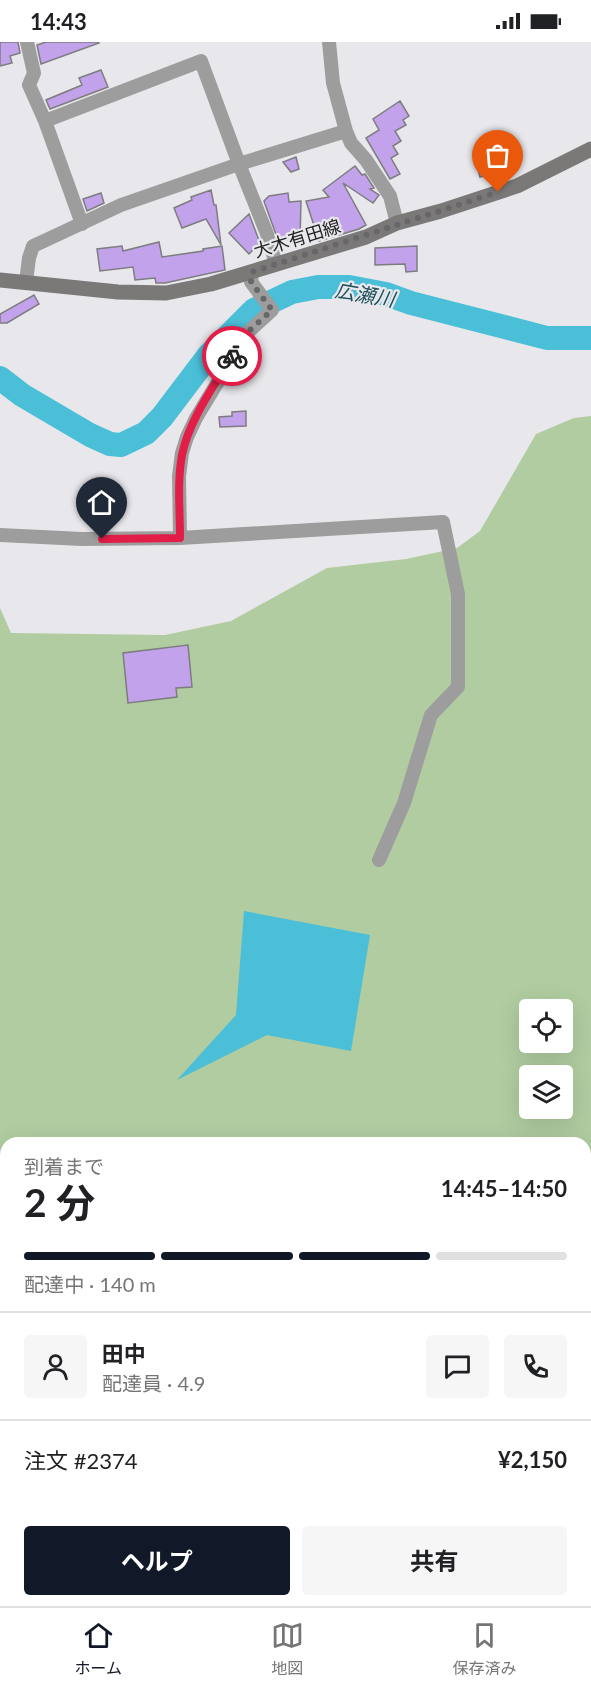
<!DOCTYPE html>
<html lang="ja">
<head>
<meta charset="utf-8">
<style>
  :root { --surface:#fff; --page:#f6f6f6; --text:#202124; --muted:#757577; --line:#e0e0e0; --accent:#111827 }
  body { margin:0; font-family:Lato,"Noto Sans JP",sans-serif; background:var(--page); color:var(--text); height:100vh; display:flex; flex-direction:column; font-size:22px; white-space:nowrap }
  * { box-sizing:border-box; margin:0 }
  p { font-size:20px; color:var(--muted) }
  .icon { flex:none; width:33px; height:33px; fill:none; stroke:currentColor; stroke-width:2; stroke-linecap:round; stroke-linejoin:round }
  .map { position:relative; flex:1; overflow:hidden }
  .drawer { position:absolute; left:0px; top:1095px; width:591px; height:470px; display:flex; flex-direction:column; background:var(--surface); border-radius:18px 18px 0 0; box-shadow:0 6px 24px #0002 }
  .drawer>* { flex:none }
  .controls { position:absolute; left:519px; top:957px; display:grid; gap:12px }
  .controls a { display:grid; place-items:center; width:54px; height:54px; border-radius:6px; background:var(--surface); box-shadow:0 6px 24px #0002; font-size:30px }
  .pin { position:absolute; display:grid; place-items:center; width:51px; height:51px; color:#fff; margin:-62px -26px; border-radius:50% 50% 50% 0; rotate:-45deg; box-shadow:0 0 6px #0007 }
  .pin .icon { rotate:45deg }
  .courier { position:absolute; display:grid; place-items:center; width:60px; height:60px; margin:-30px; border:4px solid #e11d48; border-radius:50%; background:#fff; color:#222; box-shadow:0 2px 8px #0007 }
  .overview em { font-style:normal; font-weight:700 }
  .overview div { display:flex; flex-direction:column-reverse }
  .overview { display:flex; align-items:center; justify-content:space-between; height:102px; padding:0 24px }
  h1 { font-size:39px; font-weight:700; line-height:45px }
  .bar { display:grid; grid-template-columns:repeat(4,1fr); gap:9px 6px; align-content:center; height:72px; padding:0 24px }
  .bar i { height:8px; border-radius:4px; background:var(--line) }
  .bar .active { background:var(--accent) }
  .bar p { grid-column:span 4 }
  .line { display:flex; align-items:center; gap:15px; padding:0 24px; border-top:2px solid var(--line) }
  .line div { flex:1 }
  .round { display:grid; place-items:center; flex:none; width:63px; height:63px; border-radius:6px; background:var(--page) }
  .action { display:flex; gap:12px; margin-top:auto; padding:12px 24px }
  .action a { flex:1; height:69px; border-radius:6px; background:var(--accent); color:#fff; font-size:24px; font-weight:700; line-height:69px; text-align:center }
  .action a+a { background:var(--page); color:var(--text) }
  .status { display:flex; justify-content:space-between; align-items:center; height:42px; padding:0 30px; background:var(--surface); direction:ltr }
  .status svg { height:16px; fill:currentColor }
  .tabs { display:flex; justify-content:space-around; align-items:center; height:84px; border-top:2px solid var(--line); background:var(--surface); font-size:16px; color:var(--muted) }
  .tabs a { display:grid; justify-items:center; gap:3px }
  .tabs .active { color:var(--accent) }
  .map>svg:first-child { display:block }
  .green { fill:#b0cca0; fill-rule:evenodd }
  .water { fill:#4bbed8 }
  .lines { fill:none; stroke-linecap:round; stroke-linejoin:round }
  .river { stroke:#4bbed8; stroke-width:24 }
  .building { fill:#c2a2eb; stroke:#7d7c7f; stroke-width:1.5 }
  .street { stroke:#9e9d9d; stroke-width:14 }
  .secondary { stroke:#7b7878; stroke-width:15 }
  .done { stroke:#67676a; stroke-width:6; stroke-dasharray:0 10.8 }
  .route { stroke:#e11d48; stroke-width:8 }
  .labels { text-anchor:middle; dominant-baseline:central; stroke-width:4.5; stroke-linejoin:round; paint-order:stroke }
  .street-label { font-size:18px; fill:#222224; stroke:#e8e8ec }
  .water-label { font-size:20px; font-style:italic; fill:#1e4f5b; stroke:#e8e8ec }
</style>
</head>
<body>
<div class="status"><b>14:43</b><svg viewBox="0 0 49 12"><path d="M0 12V9h3v3zM5 12V6h3v6zM10 12V3h3v9zM15 12V0h3v12zM26 1h20v11H26zM47 4h2v5h-2z"/></svg></div>
<div class="map">
<svg width="591" height="1564" viewBox="0 0 591 1564">
  <rect width="100%" height="100%" fill="#e8e8ec"/>
  <!-- green -->
  <path class="green" d="M 591,374 L 591,1564 L 0,1564 L 0,566 L 11,591 L 165,593 L 231,579 L 327,526 L 406,517 L 457,506 L 480,489 L 536,392 L 574,376 ZM 530,968 L 562,968 L 562,1000 L 530,1000 ZM 530,1034 L 562,1034 L 562,1066 L 530,1066 ZM 6,1101 L 585,1101 L 585,1558 L 6,1558 Z"/>
  <!-- water -->
  <path class="water" d="M 244,869 L 370,893 L 351,1009 L 267,993 L 177,1038 L 236,973 Z"/>
  <g class="lines">
    <!-- river -->
    <path class="river" d="M 0,336 L 22,353 L 90,393 L 110,402 L 121,403 L 146,391 L 162,375 L 209,313 L 254,268 L 292,250 L 318,245 L 349,245 L 386,252 L 411,261 L 547,296 L 591,296"/>
  </g>
  <!-- building -->
  <path class="building" d="M 0,0 L 18,0 L 20,11 L 10,14 L 12,21 L 0,24 Z
    M 46,0 L 98,0 L 99,1 L 41,22 L 37,3 Z
    M 101,28 L 108,45 L 50,67 L 46,58 L 82,43 L 79,36 Z
    M 400,59 L 409,74 L 403,78 L 406,83 L 395,89 L 401,99 L 393,104 L 398,112 L 391,116 L 400,132 L 390,137 L 366,96 L 379,88 L 373,77 Z
    M 503,107 L 509,127 L 480,135 L 475,116 Z
    M 296,115 L 299,127 L 291,130 L 283,120 Z
    M 355,124 L 362,133 L 365,132 L 374,146 L 370,147 L 379,153 L 373,161 L 343,141 L 366,183 L 359,187 L 319,199 L 306,159 L 329,155 L 323,148 Z
    M 211,148 L 214,163 L 216,163 L 221,203 L 206,177 L 182,186 L 174,166 L 192,158 L 191,155 Z
    M 101,151 L 104,161 L 87,169 L 83,157 Z
    M 288,151 L 289,160 L 301,159 L 300,198 L 278,198 L 265,162 L 264,159 L 269,154 Z
    M 249,172 L 260,201 L 249,212 L 229,191 Z
    M 159,200 L 162,215 L 203,209 L 203,207 L 222,204 L 225,228 L 165,241 L 156,241 L 155,236 L 135,238 L 133,225 L 100,229 L 97,207 L 122,204 L 123,209 Z
    M 417,204 L 417,229 L 406,230 L 405,222 L 375,223 L 375,206 Z
    M 34,253 L 39,262 L 7,281 L 0,281 L 0,272 Z
    M 246,369 L 246,384 L 220,385 L 219,375 L 232,374 L 232,370 Z
    M 188,603 L 192,645 L 176,646 L 177,655 L 128,661 L 123,611 Z"/>
  <g class="lines">
    <!-- street -->
    <path class="street" d="M 27,0 L 34,31 L 29,43 L 45,79 L 82,182
      M 329,0 L 333,41 L 346,89 L 351,101 L 366,118 L 390,154 L 397,181
      M 45,79 L 201,19 L 239,122 L 267,192 L 276,222
      M 26,240 L 29,216 L 33,204 L 44,199 L 121,163 L 239,122 L 346,89
      M 0,493 L 82,497 L 180,496 L 443,480 L 458,552 L 458,645 L 431,673 L 404,761 L 379,818
      M 180,496 L 179,434 L 182,411 L 187,395 L 196,376 L 248,290 L 272,268 L 251,240 L 252,230"/>
    <!-- secondary -->
    <path class="secondary" d="M 0,238 L 118,250 L 166,251 L 211,242 L 366,195 L 397,181 L 441,169 L 517,144 L 591,107"/>
  </g>
  <g class="lines">
    <!-- done -->
    <path class="done" d="M 232,314 L 248,290 L 272,268 L 251,240 L 252,230 L 498,150"/>
    <!-- route -->
    <path class="route" d="M 102,497 L 180,496 C 180,468 177,440 182,413 C 189,378 214,344 232,314"/>
  </g>
  <g class="labels">
    <!-- street labels -->
    <g class="street-label">
      <text transform="translate(297 196) rotate(-17)">大木有田線</text>
    </g>
    <!-- water labels -->
    <g class="water-label">
      <text transform="translate(365 252) rotate(10)">広瀬川</text>
    </g>
  </g>
</svg>
<div class="controls">
<a><svg class="icon" aria-label="locate" viewBox="0 0 24 24"><circle cx="12" cy="12" r="6"/><path d="M12 2v4M12 18v4M2 12h4M18 12h4"/></svg></a>
<a><svg class="icon" aria-label="layers" viewBox="0 0 24 24"><path d="M12 4l9 5-9 5-9-5zM3 14l9 5 9-5"/></svg></a>
</div>
<div class="pin" style="left:498px;top:150px;background:#ea580c"><svg class="icon" aria-label="bag" viewBox="0 0 24 24"><path d="M5 8h14l-1 12H6zM9 8a3 3 0 0 1 6 0"/></svg></div>
<div class="pin" style="left:102px;top:497px;background:#1f2937"><svg class="icon" aria-label="home" viewBox="0 0 24 24"><path d="M3 11l9-7 9 7M6 9v11h12V9"/></svg></div>
<div class="courier" style="left:232px;top:314px"><svg class="icon" aria-label="bike" viewBox="0 0 24 24"><circle cx="6" cy="16" r="4"/><circle cx="18" cy="16" r="4"/><path d="M6 16l4-8h5l3 8M10 8l3 8H6M13 5h3"/></svg></div>
<section class="drawer">
<div class="overview"><div><h1>2 分</h1><p>到着まで</p></div><em>14:45–14:50</em></div>
<div class="bar"><i class="active"></i><i class="active"></i><i class="active"></i><i></i><p>配達中 · 140 m</p></div>
<div class="line" style="height:108px"><a class="round"><svg class="icon" aria-label="person" viewBox="0 0 24 24"><circle cx="12" cy="8" r="4"/><path d="M4 21q1-7 8-7t8 7"/></svg></a><div><b>田中</b><p>配達員 · 4.9</p></div><a class="round"><svg class="icon" aria-label="chat" viewBox="0 0 24 24"><path d="M4 5h16v11H9l-5 4z"/></svg></a><a class="round"><svg class="icon" aria-label="phone" viewBox="0 0 24 24"><path d="M5 4h4l2 5-3 2q2 4 5 5l2-3 5 2v4C11 20 4 13 5 4z"/></svg></a></div>
<div class="line" style="height:78px"><div>注文 #2374</div><b>¥2,150</b></div>
<div class="action"><a>ヘルプ</a><a>共有</a></div>
</section>
</div>
<nav class="tabs">
<a class="active"><svg class="icon" aria-label="home" viewBox="0 0 24 24"><path d="M3 11l9-7 9 7M6 9v11h12V9"/></svg>ホーム</a>
<a><svg class="icon" aria-label="map" viewBox="0 0 24 24"><path d="M3 6l6-2 6 2 6-2v14l-6 2-6-2-6 2zM9 4v14M15 6v14"/></svg>地図</a>
<a><svg class="icon" aria-label="saved" viewBox="0 0 24 24"><path d="M7 4h10v16l-5-4-5 4z"/></svg>保存済み</a>
</nav>
</body>
</html>
